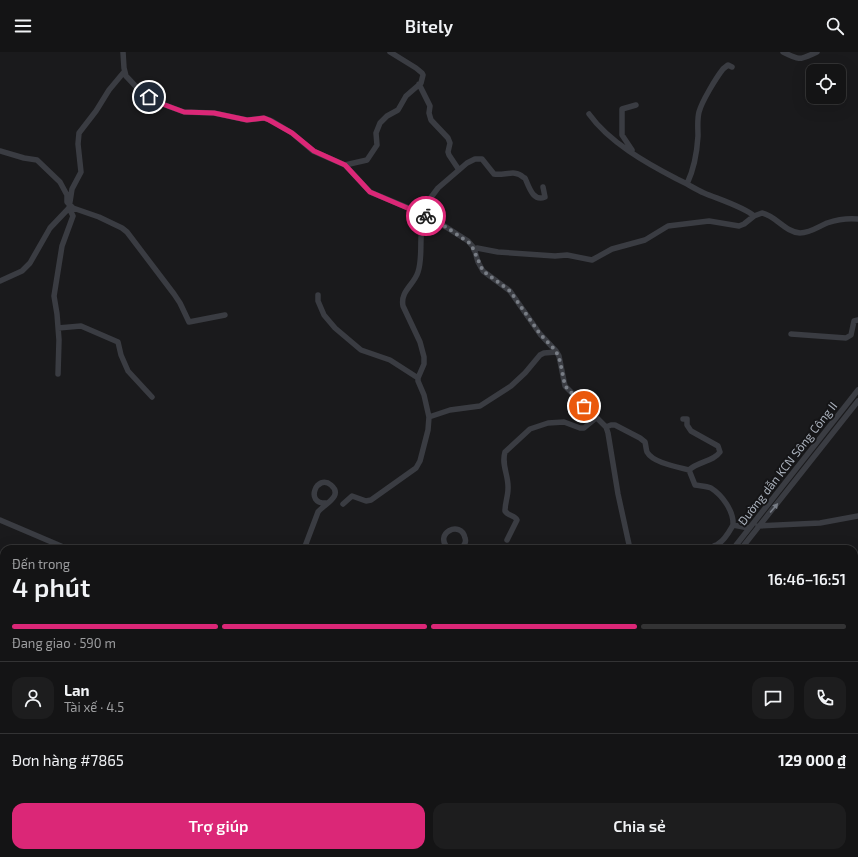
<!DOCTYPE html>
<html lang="vi">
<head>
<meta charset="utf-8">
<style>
  :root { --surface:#141415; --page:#1d1d1e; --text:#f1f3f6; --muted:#9d9ea0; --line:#333334; --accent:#db2777 }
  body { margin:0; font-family:"Exo 2",sans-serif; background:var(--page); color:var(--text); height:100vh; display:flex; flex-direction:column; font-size:15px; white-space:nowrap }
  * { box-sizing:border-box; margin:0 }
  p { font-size:13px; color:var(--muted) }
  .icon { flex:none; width:22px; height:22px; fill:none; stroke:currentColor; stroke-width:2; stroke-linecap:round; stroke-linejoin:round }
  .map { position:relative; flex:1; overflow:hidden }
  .panel { position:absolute; left:0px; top:493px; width:858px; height:312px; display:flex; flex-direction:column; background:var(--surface); border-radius:12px 12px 0 0; box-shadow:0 4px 16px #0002,0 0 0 1px var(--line) }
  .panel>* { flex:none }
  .tools { position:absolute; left:806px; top:12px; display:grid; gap:8px }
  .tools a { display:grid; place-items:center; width:40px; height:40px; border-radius:8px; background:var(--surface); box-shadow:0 4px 16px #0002,0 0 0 1px var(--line); font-size:20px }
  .pin { position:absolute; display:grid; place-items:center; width:34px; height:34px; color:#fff; margin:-17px; border:2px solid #fff; border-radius:50%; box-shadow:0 1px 4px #0007 }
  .courier { position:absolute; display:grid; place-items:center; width:40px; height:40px; margin:-20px; border:3px solid #db2777; border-radius:50%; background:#fff; color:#222; box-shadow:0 1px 5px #0007 }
  .headline em { font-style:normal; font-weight:600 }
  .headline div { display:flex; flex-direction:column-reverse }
  .headline { display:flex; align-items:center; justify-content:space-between; height:68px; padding:0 12px }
  h1 { font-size:26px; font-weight:600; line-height:30px }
  .bar { display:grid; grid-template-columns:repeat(4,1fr); gap:6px 4px; align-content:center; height:48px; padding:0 12px }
  .bar i { height:5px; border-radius:3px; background:var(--line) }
  .bar .active { background:var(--accent) }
  .bar p { grid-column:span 4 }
  .line { display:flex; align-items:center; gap:10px; padding:0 12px; border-top:1px solid var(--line) }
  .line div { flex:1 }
  .round { display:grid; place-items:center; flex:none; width:42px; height:42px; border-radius:12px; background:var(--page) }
  .button { display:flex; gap:8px; margin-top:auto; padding:8px 12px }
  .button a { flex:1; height:46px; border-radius:12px; background:var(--accent); color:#fff; font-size:16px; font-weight:600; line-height:46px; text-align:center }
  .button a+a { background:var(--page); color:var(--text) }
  header { display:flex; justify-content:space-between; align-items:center; height:52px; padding:0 12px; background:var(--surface); font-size:18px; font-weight:600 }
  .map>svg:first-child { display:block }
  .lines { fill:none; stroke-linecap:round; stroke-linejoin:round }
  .minor { stroke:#3a3c42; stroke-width:5.5 }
  .oneway { fill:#787d86 }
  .done { stroke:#787d85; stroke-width:4; stroke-dasharray:0 7.2 }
  .route { stroke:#db2777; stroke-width:5 }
  .labels { text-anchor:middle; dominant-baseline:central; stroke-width:4; stroke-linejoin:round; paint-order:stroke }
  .street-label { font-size:12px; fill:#abb2bd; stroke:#151517 }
</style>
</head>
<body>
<header><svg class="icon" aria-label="menu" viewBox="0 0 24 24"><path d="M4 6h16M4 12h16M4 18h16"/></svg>Bitely<svg class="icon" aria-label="search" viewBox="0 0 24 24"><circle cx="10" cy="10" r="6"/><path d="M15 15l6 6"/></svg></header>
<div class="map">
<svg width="858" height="805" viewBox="0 0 858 805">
  <rect width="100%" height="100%" fill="#1a1a1c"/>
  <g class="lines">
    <!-- minor -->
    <path class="minor" d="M 123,0 L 124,16 L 126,24 L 142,41 L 157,50 L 184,60 L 214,61 L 247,68 L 264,66 L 272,69 L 292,81 L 313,99 L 345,113 L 370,140 L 423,162 L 446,175 L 468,189 L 474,196 L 478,210 L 483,219 L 510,239 L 540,282 L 556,299 L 559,304 L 565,334 L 606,375 L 608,381 L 618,442 L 630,497
      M 783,0 C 801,9 799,8 817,0
      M 419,32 L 430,54 L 429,61 L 431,68 L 448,86 L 450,91 L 448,100 L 449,103 L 459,118
      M 589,62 C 609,90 646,111 677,127 C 686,131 695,137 704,141 C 718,147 744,155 754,164
      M 632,98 L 622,83 L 622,57 L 636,53
      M 0,99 L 24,106 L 37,108 L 60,130 L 67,143 L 67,150 L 73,156 L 99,165 L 122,176 L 127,180 L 174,242 L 180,251 L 189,270 L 225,263
      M 345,113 L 367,108 L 377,93 L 376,81 L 380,71 L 387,64 L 398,58 L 406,44 L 421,31 L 423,23 L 422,21 L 416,16 L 390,0
      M 525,126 C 529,135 533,150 545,145 L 543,135
      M 687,132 C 694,117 697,101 698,84 C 698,76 697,68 699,60 C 702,49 716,26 723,17 L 728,13 L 732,15
      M 423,162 L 429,148 L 438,136 L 467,111 L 475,107 L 482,107 L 494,122 C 504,124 515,117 523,125
      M 474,198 L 477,196 L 498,200 L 555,204 L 567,203 L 592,208 L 612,197 L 645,188 L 668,174 L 709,169 L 739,174 L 744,172 L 754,164 L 762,161 C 776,164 785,180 800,181 C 810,181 818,175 827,171 C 836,168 848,166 858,167
      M 0,229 L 22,219 L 30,211 L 50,176 L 69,156 L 72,137 L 81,120 L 78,92 L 79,81 L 96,59 L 109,38 L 124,20
      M 318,243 L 318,249 L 324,263 L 335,276 L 361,298 L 390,308 L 418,326
      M 58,276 L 81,274 L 118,290 L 121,303 L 128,319 L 152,345
      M 791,282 L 846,286 L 851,283 L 854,269 L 858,268
      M 58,322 L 59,288 L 57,262 L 54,244 L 62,194 L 73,164 L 69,156
      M 429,365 L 450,358 L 480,354 L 511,334 L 525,321 L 540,303 L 544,301 L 556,300
      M 683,367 L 687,367 L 687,373 L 691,379 L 718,394 L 720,400 C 713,410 698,409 689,418
      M 606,375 L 611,373 L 615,373 L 640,386 L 645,390 C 646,394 646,397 647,400 C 653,411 678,415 689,418 L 695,433 C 701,434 706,434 711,436 C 722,443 734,459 733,473 L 749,476
      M 343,452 L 352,444 L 366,449 L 371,448 L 416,416 L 420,409 L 428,378 L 429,365 L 424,343 L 418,329 L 418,326 L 424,312 L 424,305 L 420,290 L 403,254 C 400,239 414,233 418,220 C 424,202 417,181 426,164
      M 0,468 L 68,497
      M 758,474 L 820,471 L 858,464
      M 507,488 L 517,468 C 515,463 508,464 505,459 C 505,451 508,444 508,437 C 509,424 501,413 505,400 L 530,377 L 548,371 L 564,370 L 580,376 L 584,376 L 596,366
      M 304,497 L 318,460 C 324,452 344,444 331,433 C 317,421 304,452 326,451
      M 449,497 C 432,482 461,467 465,486 C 467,491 464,494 460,497
      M 710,497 C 712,494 715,494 718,492 C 725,488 729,480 733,473
      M 733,497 L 858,338
      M 741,497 L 858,349
      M 0,581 L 4,583
      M 854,584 L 858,580
      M 0,591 L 4,593
      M 854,800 L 855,805
      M 444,801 L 449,803 L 465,805
      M 665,801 L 667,805
      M 733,801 L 735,803 L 748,805
      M 188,805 L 189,801
      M 338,805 L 339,801"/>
  </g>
  <!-- one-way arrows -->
  <defs><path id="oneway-solid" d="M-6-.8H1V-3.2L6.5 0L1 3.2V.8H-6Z"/></defs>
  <use class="oneway" href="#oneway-solid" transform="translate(774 456) rotate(-50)"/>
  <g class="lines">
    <!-- done -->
    <path class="done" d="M 426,164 L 446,175 L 471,192 L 483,219 L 510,239 L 540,282 L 556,299 L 560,309 L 565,334 L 584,354"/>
    <!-- route -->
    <path class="route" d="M 149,45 L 157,50 L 184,60 L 214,61 L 247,68 L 264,66 L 269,68 L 292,81 L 314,99 L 345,113 L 370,140 L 426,164"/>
  </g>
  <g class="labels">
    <!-- street labels -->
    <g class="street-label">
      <text transform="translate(787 411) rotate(-52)">Đường dẫn KCN Sông Công II</text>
    </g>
  </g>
</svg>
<div class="tools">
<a><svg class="icon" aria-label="locate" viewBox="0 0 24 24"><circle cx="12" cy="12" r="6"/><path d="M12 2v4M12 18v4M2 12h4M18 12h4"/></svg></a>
</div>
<div class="pin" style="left:584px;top:354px;background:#ea580c"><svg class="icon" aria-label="bag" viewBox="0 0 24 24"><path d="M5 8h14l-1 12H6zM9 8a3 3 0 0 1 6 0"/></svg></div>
<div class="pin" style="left:149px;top:45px;background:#1f2937"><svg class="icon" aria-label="home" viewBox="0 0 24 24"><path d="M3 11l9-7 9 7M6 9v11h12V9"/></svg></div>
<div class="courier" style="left:426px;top:164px"><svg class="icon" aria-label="bike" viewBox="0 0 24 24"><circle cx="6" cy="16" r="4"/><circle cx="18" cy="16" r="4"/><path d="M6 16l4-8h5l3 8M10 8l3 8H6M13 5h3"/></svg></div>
<section class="panel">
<div class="headline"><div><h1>4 phút</h1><p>Đến trong</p></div><em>16:46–16:51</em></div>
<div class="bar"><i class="active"></i><i class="active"></i><i class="active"></i><i></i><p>Đang giao · 590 m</p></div>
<div class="line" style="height:72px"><a class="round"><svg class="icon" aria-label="person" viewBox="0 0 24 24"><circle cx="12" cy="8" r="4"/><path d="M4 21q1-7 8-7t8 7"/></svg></a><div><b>Lan</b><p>Tài xế · 4.5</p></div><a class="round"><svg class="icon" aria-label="chat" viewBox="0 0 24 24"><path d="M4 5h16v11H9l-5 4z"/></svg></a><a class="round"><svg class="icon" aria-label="phone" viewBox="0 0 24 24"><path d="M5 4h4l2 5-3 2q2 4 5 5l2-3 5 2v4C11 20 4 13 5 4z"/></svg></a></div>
<div class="line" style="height:52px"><div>Đơn hàng #7865</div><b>129 000 ₫</b></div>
<div class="button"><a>Trợ giúp</a><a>Chia sẻ</a></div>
</section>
</div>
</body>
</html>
